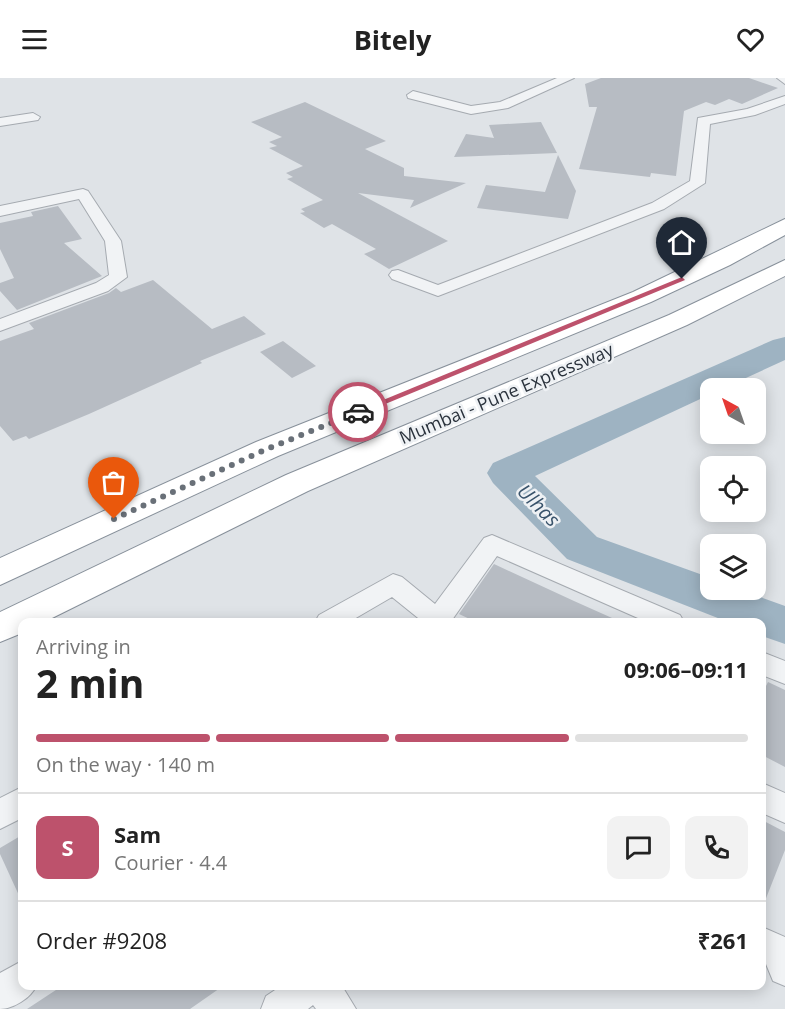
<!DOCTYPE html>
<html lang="en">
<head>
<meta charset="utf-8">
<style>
  :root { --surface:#fff; --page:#f2f2f2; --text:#222; --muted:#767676; --line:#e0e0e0; --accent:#bd526c }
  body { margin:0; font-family:"Open Sans",sans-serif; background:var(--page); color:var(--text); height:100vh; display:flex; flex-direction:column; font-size:22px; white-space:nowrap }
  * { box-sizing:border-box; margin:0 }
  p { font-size:20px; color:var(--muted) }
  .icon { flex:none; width:33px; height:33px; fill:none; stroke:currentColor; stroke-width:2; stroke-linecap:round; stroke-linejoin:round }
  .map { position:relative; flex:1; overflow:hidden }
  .side { position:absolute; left:18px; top:540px; width:748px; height:372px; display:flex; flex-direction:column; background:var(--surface); border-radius:12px; box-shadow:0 3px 15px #0003 }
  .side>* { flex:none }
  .needle { width:39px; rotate:320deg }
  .buttons { position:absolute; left:700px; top:300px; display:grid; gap:12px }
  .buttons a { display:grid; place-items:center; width:66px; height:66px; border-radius:12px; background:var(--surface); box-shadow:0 3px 15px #0003; font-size:30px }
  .pin { position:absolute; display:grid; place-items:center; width:51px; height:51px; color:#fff; margin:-62px -26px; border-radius:50% 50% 50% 0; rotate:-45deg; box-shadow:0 0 6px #0007 }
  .pin .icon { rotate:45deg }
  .courier { position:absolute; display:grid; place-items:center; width:60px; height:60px; margin:-30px; border:4px solid #bd526c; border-radius:50%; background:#fff; color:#222; box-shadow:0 2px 8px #0007 }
  .headline em { font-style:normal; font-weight:700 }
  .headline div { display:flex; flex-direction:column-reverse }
  .headline { display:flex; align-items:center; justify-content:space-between; height:102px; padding:0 18px }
  h1 { font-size:39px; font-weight:700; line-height:45px }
  .bar { display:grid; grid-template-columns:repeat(4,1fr); gap:9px 6px; align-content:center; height:72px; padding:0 18px }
  .bar i { height:8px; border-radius:4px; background:var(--line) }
  .bar .current { background:var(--accent) }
  .bar p { grid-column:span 4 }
  .line { display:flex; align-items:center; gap:15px; padding:0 18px; border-top:2px solid var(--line) }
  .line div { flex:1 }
  .round { display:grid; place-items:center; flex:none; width:63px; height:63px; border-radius:12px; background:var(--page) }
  header { display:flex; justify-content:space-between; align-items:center; height:78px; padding:0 18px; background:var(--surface); font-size:27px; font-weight:700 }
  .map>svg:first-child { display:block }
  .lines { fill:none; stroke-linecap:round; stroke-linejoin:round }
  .river { fill:#9eb3c2; fill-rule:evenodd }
  .building { fill:#b7bcc3 }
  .street-casing { stroke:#a5aab0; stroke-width:2 }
  .highway-casing { stroke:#88919b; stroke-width:2 }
  .street { fill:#f1f3f5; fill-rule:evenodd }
  .highway { fill:#fff; fill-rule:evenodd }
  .route { fill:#bd526c }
  .done { stroke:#697078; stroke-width:6; stroke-dasharray:0 10.8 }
  .labels { text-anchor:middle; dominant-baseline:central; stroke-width:5; stroke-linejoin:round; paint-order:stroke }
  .street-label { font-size:18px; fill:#2a323c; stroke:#eef1f4 }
  .water-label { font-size:20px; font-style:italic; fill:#39536b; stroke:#eef1f4 }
</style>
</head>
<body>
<header><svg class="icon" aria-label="menu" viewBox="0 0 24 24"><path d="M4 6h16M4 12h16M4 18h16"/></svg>Bitely<svg class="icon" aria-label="heart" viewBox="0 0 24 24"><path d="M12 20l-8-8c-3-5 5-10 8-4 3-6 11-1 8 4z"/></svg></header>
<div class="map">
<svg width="785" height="931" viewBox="0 0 785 931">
  <rect width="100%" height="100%" fill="#dfe3e7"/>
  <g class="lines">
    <!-- river -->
    <path class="river" d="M 785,259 L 785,282 L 724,310 L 711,310 L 711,316 L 535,398 L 597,459 L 711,500 L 711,512 L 741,512 L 785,528 L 785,566 L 762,558 L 762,544 L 728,544 L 567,481 L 493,405 L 487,395 L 493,385 L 773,262 Z"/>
  </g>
  <!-- building -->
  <path class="building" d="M 601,0 L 749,0 L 778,10 L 742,26 L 729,21 L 715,27 L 706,24 L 684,33 L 676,98 L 651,95 L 650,99 L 579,91 L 597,29 L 589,29 L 585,6 Z
    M 305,24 L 386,63 L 365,71 L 404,90 L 404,98 L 466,105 L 410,130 L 414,122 L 358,115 L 448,163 L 389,191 L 364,176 L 376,171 L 332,146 L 324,150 L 300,135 L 305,134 L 301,131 L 323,122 L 287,101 L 293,99 L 286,95 L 303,88 L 269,70 L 277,68 L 269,64 L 282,59 L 251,44 Z
    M 541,44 L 557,75 L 454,79 L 466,56 L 494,60 L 489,47 Z
    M 558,77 L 576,113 L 568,141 L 477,130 L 486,107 L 545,114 Z
    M 58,128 L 82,161 L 64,165 L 102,198 L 17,232 L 0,213 L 0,205 L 14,200 L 0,171 L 0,145 L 33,138 L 31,134 Z
    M 153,202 L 212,251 L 244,238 L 266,256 L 200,283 L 202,285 L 89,336 L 29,361 L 26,358 L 13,363 L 0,348 L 0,263 L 34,251 L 29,245 L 109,215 L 116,210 L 121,214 Z
    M 283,263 L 316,288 L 292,300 L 260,274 Z
    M 494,486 L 574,523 L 621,544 L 476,544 L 459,536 Z
    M 768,604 L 785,612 L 785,689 L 762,677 L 762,616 Z
    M 762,742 L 785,754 L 785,772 L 763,828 Z
    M 22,757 L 22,824 L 0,776 L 0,770 Z
    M 62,908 L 223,908 L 190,931 L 27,931 Z"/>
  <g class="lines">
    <!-- street casing -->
    <g class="street-casing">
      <path id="street" d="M 557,0 L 574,0 L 508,30 L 471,36 L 408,20 L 407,17 L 413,13 L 471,28 L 500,24 Z
        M 777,0 L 785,0 L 785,6 Z
        M 785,18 L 785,26 L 755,37 L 710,46 L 705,105 L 664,131 L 438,218 L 392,201 L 389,197 L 392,193 L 398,192 L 438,207 L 652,125 L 690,103 L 698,40 L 747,31 Z
        M 33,35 L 40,39 L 38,42 L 0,48 L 0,40 Z
        M 83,111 L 88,113 L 121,163 L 127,199 L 108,213 L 0,253 L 0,241 L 96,205 L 109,197 L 105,163 L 79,121 L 0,138 L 0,128 Z
        M 492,457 L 680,537 L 684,544 L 647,544 L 497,478 L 452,542 L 453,544 L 423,544 L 392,519 L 349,544 L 315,544 L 319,537 L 393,496 L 402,499 L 435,526 L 484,460 Z
        M 762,574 L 785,583 L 785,606 L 762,597 Z
        M 762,705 L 785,715 L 785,745 L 762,735 Z
        M 22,709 L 22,740 L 0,751 L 0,720 Z
        M 762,849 L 785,859 L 785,908 L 773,903 L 766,886 L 762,884 Z
        M 22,883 L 22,908 L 36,908 C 31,920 13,931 0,931 L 0,895 Z
        M 281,908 L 342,908 L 356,931 L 316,931 L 313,927 L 308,931 L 261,931 L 266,918 Z"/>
    </g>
    <!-- highway casing -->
    <g class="highway-casing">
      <path id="highway" d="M 785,141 L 785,157 L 730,187 L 651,224 L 278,378 L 0,507 L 0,480 L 256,364 L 633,214 Z
        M 785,182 L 785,198 L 687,247 L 308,413 L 44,544 L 22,544 L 22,555 L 0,564 L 0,534 L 286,397 L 669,237 Z"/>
    </g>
    <!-- street -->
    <use href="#street" class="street"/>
    <!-- highway -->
    <use href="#highway" class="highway"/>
  </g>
  <!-- route -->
  <path class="route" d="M 682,199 L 685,202 L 361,336 L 354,334 Z"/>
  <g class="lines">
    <!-- done -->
    <path class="done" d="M 114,441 L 267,371 L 358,334"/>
  </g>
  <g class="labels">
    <!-- street labels -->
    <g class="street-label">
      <text transform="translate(506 315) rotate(-23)">Mumbai - Pune Expressway</text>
    </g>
    <!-- water labels -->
    <g class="water-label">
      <text transform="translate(539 427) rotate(45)">Ulhas</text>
    </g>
  </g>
</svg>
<div class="buttons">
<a><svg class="needle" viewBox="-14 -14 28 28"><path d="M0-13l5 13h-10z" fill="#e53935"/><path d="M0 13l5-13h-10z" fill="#767676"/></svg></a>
<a><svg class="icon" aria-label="locate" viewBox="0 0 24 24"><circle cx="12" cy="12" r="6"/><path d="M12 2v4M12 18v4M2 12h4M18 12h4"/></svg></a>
<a><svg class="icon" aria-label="layers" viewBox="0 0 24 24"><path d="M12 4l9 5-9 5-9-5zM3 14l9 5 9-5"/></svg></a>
</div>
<div class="pin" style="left:114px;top:441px;background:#ea580c"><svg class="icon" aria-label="bag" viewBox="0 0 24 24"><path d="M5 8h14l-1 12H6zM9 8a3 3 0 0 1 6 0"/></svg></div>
<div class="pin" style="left:682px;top:201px;background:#1f2937"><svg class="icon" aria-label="home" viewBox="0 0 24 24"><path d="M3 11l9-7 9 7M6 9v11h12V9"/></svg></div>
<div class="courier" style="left:358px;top:334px"><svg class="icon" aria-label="car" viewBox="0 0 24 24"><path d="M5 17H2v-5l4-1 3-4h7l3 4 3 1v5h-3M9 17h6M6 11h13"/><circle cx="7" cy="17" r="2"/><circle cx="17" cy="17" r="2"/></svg></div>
<section class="side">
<div class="headline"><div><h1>2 min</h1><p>Arriving in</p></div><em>09:06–09:11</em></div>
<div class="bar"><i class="current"></i><i class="current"></i><i class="current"></i><i></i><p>On the way · 140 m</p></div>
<div class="line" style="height:108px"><b class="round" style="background:var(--accent);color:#fff">S</b><div><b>Sam</b><p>Courier · 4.4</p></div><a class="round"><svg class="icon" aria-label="chat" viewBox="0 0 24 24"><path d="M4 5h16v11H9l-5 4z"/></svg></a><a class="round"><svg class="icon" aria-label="phone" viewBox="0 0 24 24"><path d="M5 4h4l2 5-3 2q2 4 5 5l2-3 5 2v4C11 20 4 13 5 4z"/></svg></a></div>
<div class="line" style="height:78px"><div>Order #9208</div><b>₹261</b></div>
</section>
</div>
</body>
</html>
